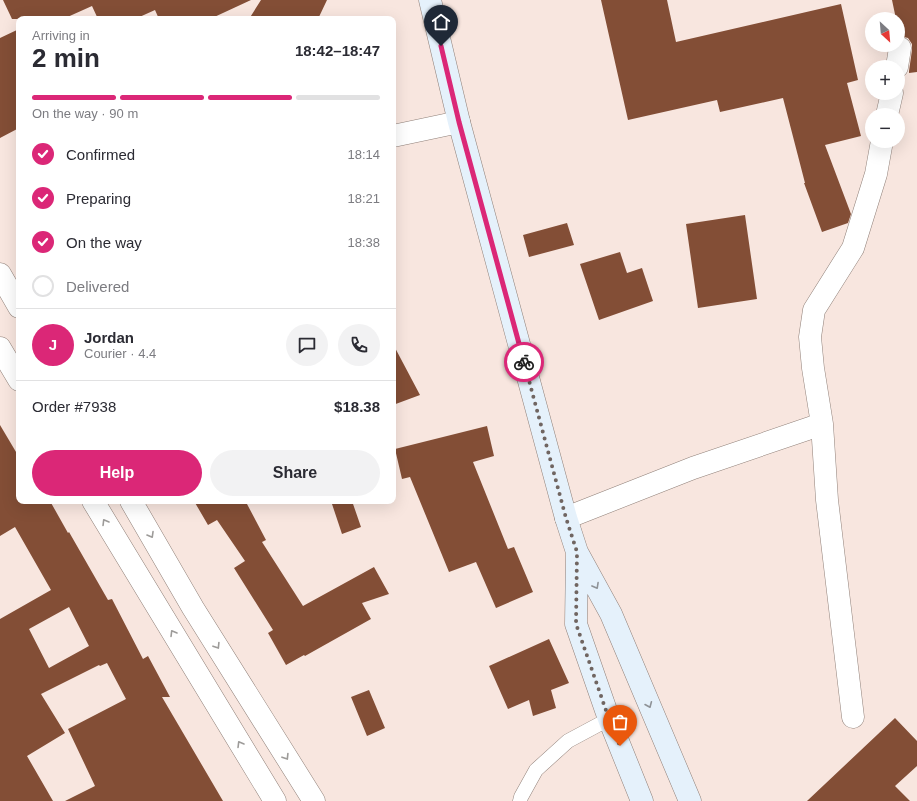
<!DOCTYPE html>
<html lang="en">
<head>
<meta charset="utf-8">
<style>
  :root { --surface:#fff; --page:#f2f2f3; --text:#2b2b33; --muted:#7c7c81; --line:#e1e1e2; --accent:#db2777 }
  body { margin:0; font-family:Helvetica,sans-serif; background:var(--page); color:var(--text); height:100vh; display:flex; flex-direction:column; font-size:15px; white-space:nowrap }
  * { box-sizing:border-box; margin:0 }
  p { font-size:13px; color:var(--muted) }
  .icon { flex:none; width:22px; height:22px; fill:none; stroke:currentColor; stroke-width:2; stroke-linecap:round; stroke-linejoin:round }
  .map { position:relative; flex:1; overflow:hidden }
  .sheet { position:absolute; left:16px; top:16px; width:380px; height:488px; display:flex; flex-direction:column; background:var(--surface); border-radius:8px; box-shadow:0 4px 16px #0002 }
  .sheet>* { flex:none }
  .needle { width:26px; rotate:154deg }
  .controls { position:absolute; left:865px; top:12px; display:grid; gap:8px }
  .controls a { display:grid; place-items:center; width:40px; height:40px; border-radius:50%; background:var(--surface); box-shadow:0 4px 16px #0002; font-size:20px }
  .pin { position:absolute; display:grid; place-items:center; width:34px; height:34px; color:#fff; margin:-41px -17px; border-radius:50% 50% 50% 0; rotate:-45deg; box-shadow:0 0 4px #0007 }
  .pin .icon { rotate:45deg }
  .courier { position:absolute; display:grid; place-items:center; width:40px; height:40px; margin:-20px; border:3px solid #db2777; border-radius:50%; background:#fff; color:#222; box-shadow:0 1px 5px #0007 }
  .head em { font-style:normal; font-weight:700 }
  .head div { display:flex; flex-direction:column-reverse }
  .head { display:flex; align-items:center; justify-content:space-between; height:68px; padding:0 16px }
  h1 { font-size:26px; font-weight:700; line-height:30px }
  .bar { display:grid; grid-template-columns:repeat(4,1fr); gap:6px 4px; align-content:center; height:48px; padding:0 16px }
  .bar i { height:5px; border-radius:3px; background:var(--line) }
  .bar .selected { background:var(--accent) }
  .bar p { grid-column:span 4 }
  .line { display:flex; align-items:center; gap:10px; padding:0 16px; border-top:1px solid var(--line) }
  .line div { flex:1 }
  .round { display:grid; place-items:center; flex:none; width:42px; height:42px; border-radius:21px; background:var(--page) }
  ol { padding:0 16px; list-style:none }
  li { display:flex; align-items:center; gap:12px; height:44px }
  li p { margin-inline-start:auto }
  li .icon { padding:4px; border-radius:50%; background:var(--accent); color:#fff; stroke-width:4 }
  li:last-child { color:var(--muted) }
  li i { width:22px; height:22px; border:2px solid var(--line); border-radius:50% }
  .action { display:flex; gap:8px; margin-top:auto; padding:8px 16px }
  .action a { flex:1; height:46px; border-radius:24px; background:var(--accent); color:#fff; font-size:16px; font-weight:700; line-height:46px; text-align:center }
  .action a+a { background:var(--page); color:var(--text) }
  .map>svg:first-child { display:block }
  .building { fill:#834e36; fill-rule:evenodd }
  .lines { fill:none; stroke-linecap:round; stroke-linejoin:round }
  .lane-casing { stroke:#908079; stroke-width:15 }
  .street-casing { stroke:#908079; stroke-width:23 }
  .secondary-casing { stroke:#908079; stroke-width:23 }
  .lane { stroke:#fff; stroke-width:14 }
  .street { stroke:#fff; stroke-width:22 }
  .secondary { stroke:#e5f1fb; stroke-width:22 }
  .oneway { stroke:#9d9b99 }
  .oneway2 { stroke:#8f9397 }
  .done { stroke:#706561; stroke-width:4; stroke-dasharray:0 7.2 }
  .route { stroke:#db2777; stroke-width:5 }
</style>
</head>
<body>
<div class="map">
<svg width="917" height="801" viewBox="0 0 917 801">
  <rect width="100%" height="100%" fill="#f8e6df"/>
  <!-- building -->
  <path class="building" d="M 3,0 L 251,0 L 210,19 L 159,19 L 155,10 L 135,19 L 98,19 L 92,6 L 63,19 L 12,19 Z
    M 261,0 L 327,0 L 318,19 L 249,19 Z
    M 601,0 L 667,0 L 676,42 L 841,4 L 858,80 L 847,83 L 861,136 L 825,145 L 851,214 L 848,223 L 822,232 L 804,183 L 805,183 L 783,98 L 720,112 L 717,100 L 628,120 Z
    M 892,0 L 917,0 L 917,72 L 909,73 L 909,71 L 912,50 L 912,44 L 908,38 L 900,36 L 898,27 L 898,19 L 896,19 Z
    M 19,29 L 19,128 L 0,138 L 0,38 Z
    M 745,215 L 757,299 L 698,308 L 686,224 Z
    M 567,223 L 574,245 L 529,257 L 523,235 Z
    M 620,252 L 627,273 L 642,268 L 653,301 L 599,320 L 580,264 Z
    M 393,344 L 420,395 L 393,405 Z
    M 0,425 L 19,457 L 19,501 L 50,501 L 68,533 L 69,532 L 108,600 L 112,599 L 143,659 L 148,656 L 170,697 L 162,697 L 223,801 L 65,801 L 95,786 L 68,729 L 126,699 L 107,663 L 100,666 L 99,665 L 41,694 L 65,733 L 27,756 L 53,801 L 0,801 L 0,619 L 51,590 L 15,527 L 0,536 ZM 69,607 L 89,646 L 49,668 L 29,629 Z
    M 487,426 L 494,456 L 473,462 L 508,549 L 514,547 L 533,592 L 496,608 L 476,562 L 449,572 L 410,477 L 402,479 L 395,449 Z
    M 194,501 L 252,501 L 247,504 L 266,540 L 262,542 L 303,606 L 374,567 L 389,594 L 362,603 L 371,619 L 305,656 L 304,655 L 286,665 L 268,633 L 273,630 L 234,568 L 245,561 L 217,520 L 208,525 Z
    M 331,501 L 352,501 L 361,527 L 342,534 Z
    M 549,639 L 569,683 L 551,690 L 556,708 L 533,716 L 529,700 L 508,709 L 489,666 Z
    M 369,690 L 385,728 L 367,736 L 351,697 Z
    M 895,718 L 917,741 L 917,766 L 895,786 L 910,801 L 807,801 Z"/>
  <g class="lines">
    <!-- lane casing -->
    <g class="lane-casing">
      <path id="lane" d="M 520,801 L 521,797 L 536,770 L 568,741 L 609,719"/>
    </g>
    <!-- street casing -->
    <g class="street-casing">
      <path id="street" d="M 897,67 L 900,48
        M 887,115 L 892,93
        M 393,136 L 459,122
        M 0,274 L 19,307
        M 0,348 L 19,380
        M 822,424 L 813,368 L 810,337 L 814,310 L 853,248 L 876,174 L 882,141
        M 93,501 L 275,801
        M 131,501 L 193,608 L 314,801
        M 566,518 L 693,468 L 822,424 L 827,500 L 853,717"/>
    </g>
    <!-- secondary casing -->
    <g class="secondary-casing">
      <path id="secondary" d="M 430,0 L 459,122 L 566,518 L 577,552 L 611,614 L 690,801
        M 577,554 L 576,624 L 609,719 L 642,801"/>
    </g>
    <!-- lane -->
    <use href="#lane" class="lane"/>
    <!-- street -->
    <use href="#street" class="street"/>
    <!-- secondary -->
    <use href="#secondary" class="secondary"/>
  </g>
  <!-- one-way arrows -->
  <defs><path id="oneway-chevron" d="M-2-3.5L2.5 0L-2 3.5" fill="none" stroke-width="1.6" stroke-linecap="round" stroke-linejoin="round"/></defs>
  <g class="oneway">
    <use href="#oneway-chevron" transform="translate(105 522) rotate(-121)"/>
    <use href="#oneway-chevron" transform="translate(151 535) rotate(60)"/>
    <use href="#oneway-chevron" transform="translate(173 633) rotate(-121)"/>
    <use href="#oneway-chevron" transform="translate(217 646) rotate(58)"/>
    <use href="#oneway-chevron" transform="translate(240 744) rotate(-121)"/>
    <use href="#oneway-chevron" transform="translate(286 757) rotate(58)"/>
  </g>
  <g class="oneway2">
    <use href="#oneway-chevron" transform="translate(596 586) rotate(61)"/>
    <use href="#oneway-chevron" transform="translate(649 705) rotate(67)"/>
  </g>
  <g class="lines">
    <!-- done -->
    <path class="done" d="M 524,362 L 566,518 L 577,552 L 576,624 L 609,719 L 620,746"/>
    <!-- route -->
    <path class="route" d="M 441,46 L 459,122 L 524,362"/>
  </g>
</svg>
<div class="controls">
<a><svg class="needle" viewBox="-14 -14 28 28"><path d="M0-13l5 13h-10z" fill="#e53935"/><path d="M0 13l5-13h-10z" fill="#7c7c81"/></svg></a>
<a>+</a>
<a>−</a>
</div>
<div class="pin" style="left:620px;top:746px;background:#ea580c"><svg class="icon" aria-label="bag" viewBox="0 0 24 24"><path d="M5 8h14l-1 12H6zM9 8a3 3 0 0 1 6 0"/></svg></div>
<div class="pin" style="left:441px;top:46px;background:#1f2937"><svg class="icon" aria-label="home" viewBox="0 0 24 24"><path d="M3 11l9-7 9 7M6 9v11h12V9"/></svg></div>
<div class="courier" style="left:524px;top:362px"><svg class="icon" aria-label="bike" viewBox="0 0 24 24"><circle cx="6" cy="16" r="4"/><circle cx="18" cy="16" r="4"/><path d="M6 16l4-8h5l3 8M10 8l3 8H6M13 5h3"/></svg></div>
<section class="sheet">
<div class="head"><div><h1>2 min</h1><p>Arriving in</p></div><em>18:42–18:47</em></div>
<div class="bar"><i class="selected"></i><i class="selected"></i><i class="selected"></i><i></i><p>On the way · 90 m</p></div>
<ol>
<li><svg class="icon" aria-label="check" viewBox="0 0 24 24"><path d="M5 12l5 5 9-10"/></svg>Confirmed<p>18:14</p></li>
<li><svg class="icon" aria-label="check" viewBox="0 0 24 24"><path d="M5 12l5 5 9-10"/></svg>Preparing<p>18:21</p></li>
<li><svg class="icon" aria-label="check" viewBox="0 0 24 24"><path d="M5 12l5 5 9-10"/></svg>On the way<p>18:38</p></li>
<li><i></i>Delivered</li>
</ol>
<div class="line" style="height:72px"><b class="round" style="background:var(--accent);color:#fff">J</b><div><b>Jordan</b><p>Courier · 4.4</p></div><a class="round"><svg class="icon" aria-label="chat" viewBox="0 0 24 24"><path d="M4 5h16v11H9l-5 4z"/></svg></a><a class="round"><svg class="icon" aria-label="phone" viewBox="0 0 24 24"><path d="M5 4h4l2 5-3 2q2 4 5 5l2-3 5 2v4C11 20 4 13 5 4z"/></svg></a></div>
<div class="line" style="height:52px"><div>Order #7938</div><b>$18.38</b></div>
<div class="action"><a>Help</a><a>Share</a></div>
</section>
</div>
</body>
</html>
